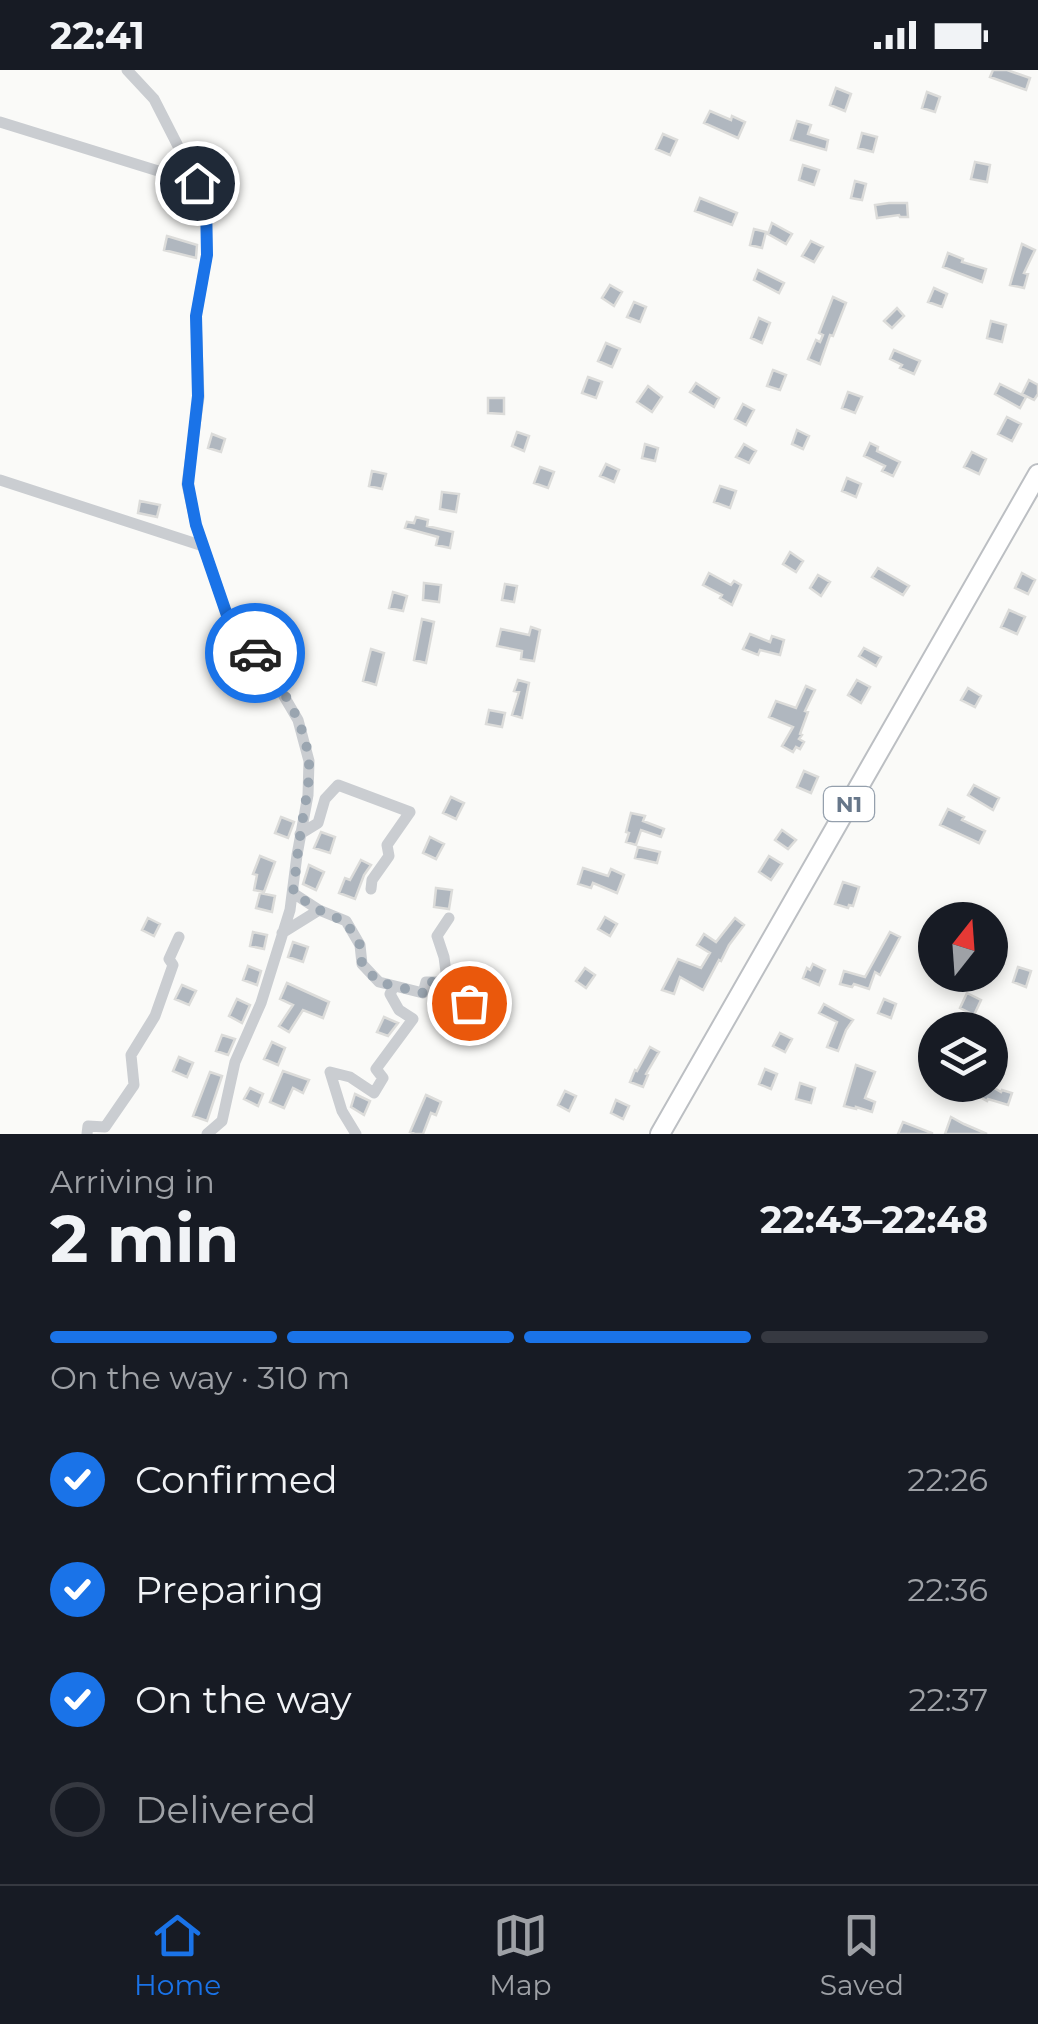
<!DOCTYPE html>
<html lang="en">
<head>
<meta charset="utf-8">
<style>
  :root { --surface:#171b24; --page:#242831; --text:#f1f3f6; --muted:#9ea1a6; --line:#363941; --accent:#1a73e8 }
  body { margin:0; font-family:Montserrat,sans-serif; background:var(--page); color:var(--text); height:100vh; display:flex; flex-direction:column; font-size:38px; white-space:nowrap }
  * { box-sizing:border-box; margin:0 }
  p { font-size:32px; color:var(--muted) }
  .icon { flex:none; width:55px; height:55px; fill:none; stroke:currentColor; stroke-width:2; stroke-linecap:round; stroke-linejoin:round }
  .map { position:relative; height:1064px; overflow:hidden }
  .sheet { display:flex; flex-direction:column; background:var(--surface); flex:1 }
  .sheet>* { flex:none }
  .needle { width:65px; rotate:17deg }
  .tools { position:absolute; left:918px; top:832px; display:grid; gap:20px }
  .tools a { display:grid; place-items:center; width:90px; height:90px; border-radius:50%; background:var(--surface); box-shadow:0 5px 15px #0003; font-size:50px }
  .pin { position:absolute; display:grid; place-items:center; width:85px; height:85px; color:#fff; margin:-42px; border:5px solid #fff; border-radius:50%; box-shadow:0 2px 10px #0007 }
  .courier { position:absolute; display:grid; place-items:center; width:100px; height:100px; margin:-50px; border:8px solid #1a73e8; border-radius:50%; background:#fff; color:#222; box-shadow:0 2px 12px #0007 }
  .head em { font-style:normal; font-weight:700 }
  .head div { display:flex; flex-direction:column-reverse }
  .head { display:flex; align-items:center; justify-content:space-between; height:170px; padding:0 50px }
  h1 { font-size:65px; font-weight:700; line-height:75px }
  .bar { display:grid; grid-template-columns:repeat(4,1fr); gap:15px 10px; align-content:center; height:120px; padding:0 50px }
  .bar i { height:12px; border-radius:8px; background:var(--line) }
  .bar .current { background:var(--accent) }
  .bar p { grid-column:span 4 }
  ol { padding:0 50px; list-style:none }
  li { display:flex; align-items:center; gap:30px; height:110px }
  li p { margin-inline-start:auto }
  li .icon { padding:10px; border-radius:50%; background:var(--accent); color:#fff; stroke-width:4 }
  li:last-child { color:var(--muted) }
  li i { width:55px; height:55px; border:5px solid var(--line); border-radius:50% }
  .status { display:flex; justify-content:space-between; align-items:center; height:70px; padding:0 50px; background:var(--surface); direction:ltr }
  .status svg { height:28px; fill:currentColor }
  .menu { display:flex; justify-content:space-around; align-items:center; height:140px; border-top:2px solid var(--line); background:var(--surface); font-size:28px; color:var(--muted) }
  .menu a { display:grid; justify-items:center; gap:5px }
  .menu .current { color:var(--accent) }
  .map>svg:first-child { display:block }
  .building { fill:#b0b7bf; stroke:#dcdcda; stroke-width:2.5 }
  .lines { fill:none; stroke-linecap:round; stroke-linejoin:round }
  .highway-casing { stroke:#bcbfc3; stroke-width:22 }
  .minor { stroke:#cacdd1; stroke-width:11 }
  .highway { stroke:#fff; stroke-width:18 }
  .done { stroke:#9aa5b0; stroke-width:10; stroke-dasharray:0 18 }
  .route { stroke:#1a73e8; stroke-width:12 }
  .labels { text-anchor:middle; dominant-baseline:central; stroke-width:10; stroke-linejoin:round; paint-order:stroke }
  .shield { fill:#fff; stroke:#95a0ad; stroke-width:2.5 }
  .shield-label { font-size:22px; font-weight:bold; fill:#67778a }
</style>
</head>
<body>
<div class="status"><b>22:41</b><svg viewBox="0 0 49 12"><path d="M0 12V9h3v3zM5 12V6h3v6zM10 12V3h3v9zM15 12V0h3v12zM26 1h20v11H26zM47 4h2v5h-2z"/></svg></div>
<div class="map">
<svg width="1038" height="1064" viewBox="0 0 1038 1064">
  <rect width="100%" height="100%" fill="#fafaf8"/>
  <!-- building -->
  <path class="building" d="M 993,0 L 1007,0 L 1030,8 L 1026,20 L 990,7 Z
    M 836,18 L 851,24 L 845,41 L 830,35 Z
    M 927,22 L 940,27 L 935,42 L 922,38 Z
    M 710,41 L 731,50 L 732,46 L 745,52 L 738,68 L 704,53 Z
    M 797,51 L 811,55 L 808,64 L 828,70 L 826,80 L 791,70 Z
    M 862,63 L 877,67 L 873,82 L 858,78 Z
    M 663,64 L 677,70 L 670,85 L 656,79 Z
    M 975,92 L 990,95 L 987,112 L 971,109 Z
    M 803,95 L 819,100 L 814,115 L 799,110 Z
    M 855,111 L 866,114 L 862,130 L 851,128 Z
    M 700,128 L 737,143 L 732,155 L 695,141 Z
    M 889,133 L 907,133 L 908,147 L 900,147 L 899,145 L 877,148 L 875,135 Z
    M 772,153 L 792,164 L 786,174 L 768,164 Z
    M 754,159 L 766,162 L 762,178 L 750,175 Z
    M 167,166 L 197,175 L 196,188 L 164,180 Z
    M 811,171 L 823,177 L 814,192 L 802,186 Z
    M 1022,174 L 1035,180 L 1024,203 L 1028,204 L 1024,218 L 1010,215 Z
    M 948,183 L 963,189 L 962,192 L 986,199 L 982,212 L 943,197 Z
    M 758,200 L 784,213 L 779,223 L 754,210 Z
    M 610,215 L 622,222 L 614,236 L 602,228 Z
    M 934,218 L 947,224 L 942,237 L 928,232 Z
    M 833,227 L 846,233 L 833,266 L 830,265 L 820,294 L 808,289 L 816,270 L 820,272 L 823,265 L 819,263 Z
    M 634,232 L 646,237 L 640,252 L 627,247 Z
    M 897,238 L 904,246 L 892,258 L 884,251 Z
    M 759,248 L 770,253 L 762,273 L 751,268 Z
    M 991,251 L 1006,255 L 1002,272 L 987,268 Z
    M 606,273 L 620,279 L 612,297 L 598,291 Z
    M 894,280 L 920,291 L 914,304 L 900,298 L 902,295 L 890,289 Z
    M 773,300 L 786,305 L 780,320 L 767,316 Z
    M 588,307 L 602,312 L 596,328 L 582,323 Z
    M 1029,310 L 1038,315 L 1038,324 L 1034,330 L 1022,324 Z
    M 696,313 L 719,328 L 714,337 L 690,322 Z
    M 1000,314 L 1026,327 L 1020,338 L 995,324 Z
    M 648,316 L 662,327 L 652,342 L 637,332 Z
    M 848,322 L 862,327 L 855,343 L 842,338 Z
    M 488,328 L 504,328 L 504,344 L 488,343 Z
    M 743,334 L 754,340 L 746,355 L 735,349 Z
    M 1007,347 L 1021,354 L 1012,371 L 998,364 Z
    M 797,360 L 809,366 L 803,379 L 792,374 Z
    M 517,362 L 529,366 L 524,381 L 512,376 Z
    M 212,364 L 225,369 L 221,382 L 208,378 Z
    M 870,373 L 878,377 L 877,381 L 900,392 L 893,406 L 882,401 L 885,396 L 864,386 Z
    M 645,374 L 658,378 L 655,391 L 642,388 Z
    M 744,374 L 756,381 L 749,393 L 736,387 Z
    M 972,382 L 986,389 L 979,404 L 964,397 Z
    M 606,394 L 619,400 L 614,412 L 600,406 Z
    M 540,397 L 554,402 L 548,418 L 534,413 Z
    M 372,401 L 386,404 L 382,419 L 369,416 Z
    M 847,408 L 861,414 L 856,427 L 842,421 Z
    M 720,416 L 736,421 L 730,438 L 714,432 Z
    M 442,422 L 459,424 L 456,442 L 440,439 Z
    M 140,431 L 160,435 L 157,447 L 138,443 Z
    M 416,447 L 428,450 L 427,456 L 453,462 L 450,478 L 436,475 L 438,467 L 405,458 L 407,452 L 414,453 Z
    M 790,482 L 803,491 L 796,502 L 783,494 Z
    M 878,498 L 909,516 L 903,525 L 872,507 Z
    M 709,503 L 731,515 L 734,511 L 741,515 L 732,535 L 720,528 L 722,525 L 703,515 Z
    M 1022,503 L 1035,510 L 1028,524 L 1015,518 Z
    M 818,505 L 830,512 L 821,526 L 810,518 Z
    M 424,513 L 441,515 L 439,532 L 423,530 Z
    M 505,514 L 517,516 L 514,532 L 502,530 Z
    M 393,522 L 407,526 L 403,541 L 389,538 Z
    M 1009,540 L 1025,547 L 1017,564 L 1001,557 Z
    M 422,549 L 434,552 L 426,593 L 414,590 Z
    M 531,557 L 540,560 L 534,591 L 521,589 L 522,581 L 497,576 L 501,559 L 529,565 Z
    M 750,564 L 770,572 L 772,566 L 784,570 L 780,585 L 760,580 L 758,585 L 743,579 Z
    M 864,578 L 881,587 L 876,596 L 859,586 Z
    M 371,579 L 384,583 L 376,615 L 363,611 Z
    M 518,610 L 529,613 L 522,648 L 512,645 L 519,622 L 514,621 Z
    M 857,610 L 870,617 L 861,633 L 848,625 Z
    M 806,616 L 815,620 L 805,641 L 808,642 L 800,664 L 802,665 L 799,669 L 804,672 L 800,679 L 796,677 L 793,682 L 782,676 L 793,657 L 769,647 L 776,631 L 796,638 Z
    M 968,618 L 981,626 L 975,637 L 961,630 Z
    M 489,640 L 505,643 L 502,657 L 486,654 Z
    M 804,701 L 818,707 L 811,723 L 797,717 Z
    M 974,715 L 999,728 L 993,740 L 968,725 Z
    M 451,727 L 464,733 L 456,749 L 443,743 Z
    M 948,739 L 964,747 L 962,750 L 985,761 L 979,773 L 940,755 Z
    M 631,743 L 645,746 L 643,751 L 664,759 L 661,767 L 641,760 L 636,775 L 626,772 L 629,763 L 626,762 Z
    M 281,747 L 294,752 L 288,768 L 275,763 Z
    M 782,760 L 796,770 L 788,779 L 775,770 Z
    M 321,762 L 335,767 L 330,783 L 314,778 Z
    M 430,767 L 444,774 L 436,789 L 423,783 Z
    M 638,777 L 660,782 L 657,793 L 635,788 Z
    M 260,786 L 275,792 L 264,822 L 254,820 L 257,805 L 253,804 Z
    M 769,786 L 782,794 L 771,810 L 759,802 Z
    M 361,790 L 371,795 L 364,805 L 355,829 L 339,823 L 345,808 L 350,810 Z
    M 309,795 L 324,802 L 316,820 L 303,814 Z
    M 583,798 L 608,806 L 611,799 L 624,805 L 617,823 L 593,813 L 591,818 L 578,814 Z
    M 843,812 L 859,817 L 853,836 L 849,835 L 848,838 L 835,834 Z
    M 436,818 L 452,820 L 449,839 L 434,837 Z
    M 260,823 L 275,826 L 272,842 L 256,838 Z
    M 605,847 L 617,854 L 610,866 L 598,859 Z
    M 148,848 L 160,854 L 154,866 L 142,860 Z
    M 735,848 L 744,855 L 729,875 L 721,891 L 719,890 L 703,920 L 680,907 L 674,924 L 662,920 L 678,889 L 701,898 L 710,883 L 697,875 L 704,864 L 716,872 Z
    M 253,862 L 267,865 L 264,879 L 250,876 Z
    M 890,862 L 900,867 L 880,905 L 875,902 L 869,919 L 854,914 L 852,917 L 840,914 L 844,901 L 865,907 Z
    M 293,872 L 308,877 L 303,892 L 288,887 Z
    M 813,894 L 825,900 L 819,915 L 803,908 L 807,898 L 810,900 Z
    M 248,896 L 261,901 L 257,915 L 243,910 Z
    M 1018,897 L 1031,901 L 1026,917 L 1013,912 Z
    M 585,898 L 595,905 L 586,918 L 576,911 Z
    M 287,913 L 329,932 L 323,948 L 303,940 L 289,962 L 279,956 L 293,935 L 280,929 Z
    M 182,915 L 196,921 L 189,935 L 175,929 Z
    M 967,923 L 981,930 L 974,945 L 960,938 Z
    M 237,929 L 250,935 L 242,953 L 229,946 Z
    M 884,929 L 896,934 L 891,948 L 878,943 Z
    M 824,934 L 853,950 L 846,960 L 838,981 L 827,977 L 837,952 L 819,943 Z
    M 384,947 L 398,953 L 388,966 L 377,962 Z
    M 780,963 L 792,969 L 785,982 L 773,976 Z
    M 222,965 L 235,969 L 228,985 L 216,981 Z
    M 272,972 L 285,978 L 278,995 L 264,989 Z
    M 650,977 L 659,982 L 646,1004 L 648,1005 L 643,1017 L 630,1012 L 635,1000 L 637,1001 Z
    M 179,987 L 193,993 L 187,1007 L 173,1001 Z
    M 856,995 L 875,1002 L 865,1028 L 875,1032 L 872,1042 L 856,1037 L 856,1039 L 844,1036 Z
    M 765,999 L 777,1004 L 771,1019 L 759,1014 Z
    M 283,1001 L 309,1010 L 303,1023 L 293,1018 L 284,1038 L 270,1032 Z
    M 210,1002 L 222,1006 L 207,1051 L 193,1046 Z
    M 800,1013 L 815,1018 L 811,1033 L 796,1029 Z
    M 978,1015 L 989,1015 L 1001,1022 L 1002,1020 L 1012,1023 L 1008,1035 L 988,1029 L 987,1031 L 973,1023 Z
    M 250,1018 L 263,1024 L 258,1036 L 244,1029 Z
    M 565,1021 L 576,1026 L 569,1041 L 558,1035 Z
    M 355,1024 L 370,1031 L 364,1045 L 351,1037 Z
    M 426,1025 L 441,1032 L 436,1045 L 431,1043 L 423,1064 L 415,1064 L 410,1062 Z
    M 616,1030 L 629,1036 L 623,1049 L 611,1043 Z
    M 951,1047 L 964,1054 L 987,1064 L 945,1064 Z
    M 903,1052 L 932,1063 L 932,1064 L 898,1064 Z"/>
  <g class="lines">
    <!-- highway casing -->
    <g class="highway-casing">
      <path id="highway" d="M 660,1064 L 1038,404"/>
    </g>
    <!-- minor -->
    <path class="minor" d="M 127,0 L 154,29 L 206,131 L 207,185 L 196,246 L 199,327 L 187,414 L 196,455 L 230,554 L 268,599 L 298,650 L 309,691 L 308,725 L 297,785 L 290,840 L 261,933 L 235,992 L 222,1051 L 207,1064
      M 0,52 L 197,113
      M 0,410 L 203,476
      M 300,764 L 318,753 L 325,729 L 338,715 L 410,742 L 387,775 L 389,786 L 372,810 L 371,819
      M 293,823 L 319,840 L 346,851 L 360,875 L 362,894 L 379,912 L 423,923 L 426,912 L 442,912 L 469,933 L 480,949
      M 282,863 L 319,840
      M 448,917 L 444,887 L 437,866 L 449,848
      M 87,1064 L 88,1056 L 105,1057 L 134,1015 L 131,985 L 155,946 L 173,895 L 169,889 L 179,867
      M 356,1064 L 342,1041 L 330,1002 L 350,1007 L 374,1023 L 383,1008 L 376,999 L 413,949 L 399,940 L 390,924 L 394,916"/>
    <!-- highway -->
    <use href="#highway" class="highway"/>
  </g>
  <g class="lines">
    <!-- done -->
    <path class="done" d="M 255,583 C 280,613 306,653 309,693 C 310,713 305,733 302,754 C 298,777 296,800 293,823 L 319,840 L 346,852 L 360,875 L 362,894 L 378,912 L 423,923 L 426,912 L 442,912 L 469,933"/>
    <!-- route -->
    <path class="route" d="M 197,113 L 206,131 L 207,185 L 196,246 L 198,326 L 188,414 L 196,455 L 230,554 L 255,583"/>
  </g>
  <g class="labels">
    <!-- shield labels -->
    <rect class="shield" x="824" y="717" width="50" height="34" rx="8"/>
    <g class="shield-label">
      <text x="849" y="734">N1</text>
    </g>
  </g>
</svg>
<div class="tools">
<a><svg class="needle" viewBox="-14 -14 28 28"><path d="M0-13l5 13h-10z" fill="#e53935"/><path d="M0 13l5-13h-10z" fill="#9ea1a6"/></svg></a>
<a><svg class="icon" aria-label="layers" viewBox="0 0 24 24"><path d="M12 4l9 5-9 5-9-5zM3 14l9 5 9-5"/></svg></a>
</div>
<div class="pin" style="left:469px;top:933px;background:#ea580c"><svg class="icon" aria-label="bag" viewBox="0 0 24 24"><path d="M5 8h14l-1 12H6zM9 8a3 3 0 0 1 6 0"/></svg></div>
<div class="pin" style="left:197px;top:113px;background:#1f2937"><svg class="icon" aria-label="home" viewBox="0 0 24 24"><path d="M3 11l9-7 9 7M6 9v11h12V9"/></svg></div>
<div class="courier" style="left:255px;top:583px"><svg class="icon" aria-label="car" viewBox="0 0 24 24"><path d="M5 17H2v-5l4-1 3-4h7l3 4 3 1v5h-3M9 17h6M6 11h13"/><circle cx="7" cy="17" r="2"/><circle cx="17" cy="17" r="2"/></svg></div>
</div>
<section class="sheet">
<div class="head"><div><h1>2 min</h1><p>Arriving in</p></div><em>22:43–22:48</em></div>
<div class="bar"><i class="current"></i><i class="current"></i><i class="current"></i><i></i><p>On the way · 310 m</p></div>
<ol>
<li><svg class="icon" aria-label="check" viewBox="0 0 24 24"><path d="M5 12l5 5 9-10"/></svg>Confirmed<p>22:26</p></li>
<li><svg class="icon" aria-label="check" viewBox="0 0 24 24"><path d="M5 12l5 5 9-10"/></svg>Preparing<p>22:36</p></li>
<li><svg class="icon" aria-label="check" viewBox="0 0 24 24"><path d="M5 12l5 5 9-10"/></svg>On the way<p>22:37</p></li>
<li><i></i>Delivered</li>
</ol>
</section>
<nav class="menu">
<a class="current"><svg class="icon" aria-label="home" viewBox="0 0 24 24"><path d="M3 11l9-7 9 7M6 9v11h12V9"/></svg>Home</a>
<a><svg class="icon" aria-label="map" viewBox="0 0 24 24"><path d="M3 6l6-2 6 2 6-2v14l-6 2-6-2-6 2zM9 4v14M15 6v14"/></svg>Map</a>
<a><svg class="icon" aria-label="saved" viewBox="0 0 24 24"><path d="M7 4h10v16l-5-4-5 4z"/></svg>Saved</a>
</nav>
</body>
</html>
